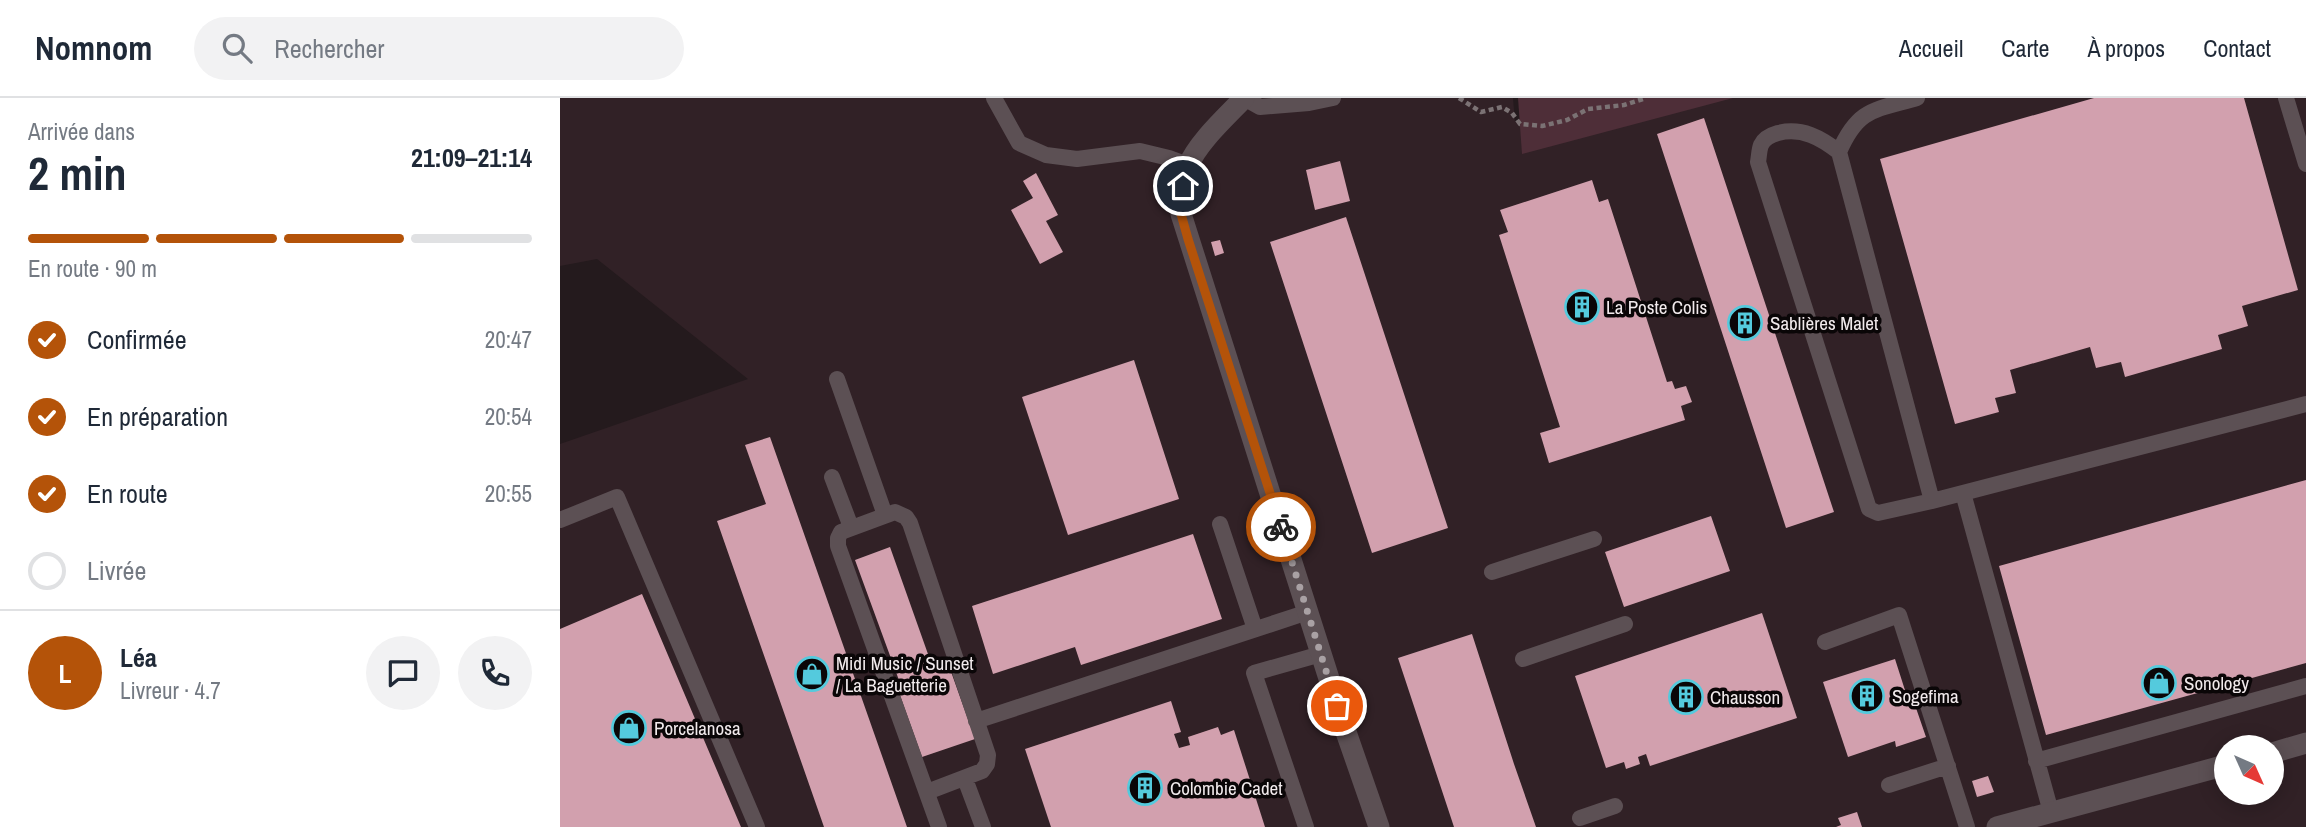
<!DOCTYPE html>
<html lang="fr">
<head>
<meta charset="utf-8">
<style>
  :root { --surface:#fff; --page:#f2f2f3; --text:#1f2937; --muted:#747a83; --line:#e0e1e3; --accent:#b45309 }
  body { margin:0; font-family:"Archivo Narrow",sans-serif; background:var(--page); color:var(--text); height:100vh; display:flex; flex-direction:column; font-size:26px; white-space:nowrap }
  * { box-sizing:border-box; margin:0 }
  p { font-size:23px; color:var(--muted) }
  .icon { flex:none; width:38px; height:38px; fill:none; stroke:currentColor; stroke-width:2; stroke-linecap:round; stroke-linejoin:round }
  .map { position:relative; flex:1; overflow:hidden }
  .panel { display:flex; flex-direction:column; background:var(--surface); width:560px }
  .panel>* { flex:none }
  .needle { width:46px; rotate:135deg }
  .controls { position:absolute; left:1654px; top:637px; display:grid; gap:14px }
  .controls a { display:grid; place-items:center; width:70px; height:70px; border-radius:50%; background:var(--surface); box-shadow:0 4px 18px #0003; font-size:35px }
  .pin { position:absolute; display:grid; place-items:center; width:60px; height:60px; color:#fff; margin:-30px; border:4px solid #fff; border-radius:50%; box-shadow:0 2px 7px #0007 }
  .courier { position:absolute; display:grid; place-items:center; width:70px; height:70px; margin:-35px; border:5px solid #b45309; border-radius:50%; background:#fff; color:#222; box-shadow:0 2px 9px #0007 }
  .summary em { font-style:normal; font-weight:700 }
  .summary div { display:flex; flex-direction:column-reverse }
  .summary { display:flex; align-items:center; justify-content:space-between; height:119px; padding:0 28px }
  h1 { font-size:46px; font-weight:700; line-height:52px }
  .bar { display:grid; grid-template-columns:repeat(4,1fr); gap:10px 7px; align-content:center; height:84px; padding:0 28px }
  .bar i { height:9px; border-radius:5px; background:var(--line) }
  .bar .active { background:var(--accent) }
  .bar p { grid-column:span 4 }
  .line { display:flex; align-items:center; gap:18px; padding:0 28px; border-top:2px solid var(--line) }
  .line div { flex:1 }
  .round { display:grid; place-items:center; flex:none; width:74px; height:74px; border-radius:37px; background:var(--page) }
  ol { padding:0 28px; list-style:none }
  li { display:flex; align-items:center; gap:21px; height:77px }
  li p { margin-inline-start:auto }
  li .icon { padding:7px; border-radius:50%; background:var(--accent); color:#fff; stroke-width:4 }
  li:last-child { color:var(--muted) }
  li i { width:38px; height:38px; border:4px solid var(--line); border-radius:50% }
  header { display:flex; align-items:center; gap:42px; box-sizing:border-box; height:98px; padding:0 35px; background:var(--surface); border-bottom:2px solid var(--line) }
  header strong { font-size:33px }
  nav { display:flex; gap:38px; margin-inline-start:auto; font-size:24px }
  .search { width:490px; height:63px; background:var(--page); display:flex; align-items:center; gap:18px; box-sizing:border-box; padding:0 24px; border-radius:38px; color:var(--muted); font-size:26px }
  main { display:flex; flex:1; min-height:0 }
  .map>svg:first-child { display:block }
  .built { fill:#312126; fill-rule:evenodd }
  .green { fill:#4e2e38 }
  .building { fill:#d2a0ae }
  .lines { fill:none; stroke-linecap:round; stroke-linejoin:round }
  .path { stroke:#7b7274; stroke-width:4.5; stroke-dasharray:5 3.5; stroke-linecap:butt }
  .lane { stroke:#5c5054; stroke-width:16 }
  .street { stroke:#5c5054; stroke-width:21 }
  .done { stroke:#a9a1a4; stroke-width:7; stroke-dasharray:0 12.6 }
  .route { stroke:#b45309; stroke-width:9 }
  .labels { text-anchor:middle; dominant-baseline:central; stroke-width:7; stroke-linejoin:round; paint-order:stroke }
  .poi-label { font-size:19px; fill:#f1eaec; stroke:#0a0607; text-anchor:start }
</style>
</head>
<body>
<header>
<strong>Nomnom</strong>
<div class="search"><svg class="icon" aria-label="search" viewBox="0 0 24 24"><circle cx="10" cy="10" r="6"/><path d="M15 15l6 6"/></svg>Rechercher</div>
<nav><a>Accueil</a><a>Carte</a><a>À propos</a><a>Contact</a></nav>
</header>
<main>
<section class="panel">
<div class="summary"><div><h1>2 min</h1><p>Arrivée dans</p></div><em>21:09–21:14</em></div>
<div class="bar"><i class="active"></i><i class="active"></i><i class="active"></i><i></i><p>En route · 90 m</p></div>
<ol>
<li><svg class="icon" aria-label="check" viewBox="0 0 24 24"><path d="M5 12l5 5 9-10"/></svg>Confirmée<p>20:47</p></li>
<li><svg class="icon" aria-label="check" viewBox="0 0 24 24"><path d="M5 12l5 5 9-10"/></svg>En préparation<p>20:54</p></li>
<li><svg class="icon" aria-label="check" viewBox="0 0 24 24"><path d="M5 12l5 5 9-10"/></svg>En route<p>20:55</p></li>
<li><i></i>Livrée</li>
</ol>
<div class="line" style="height:126px"><b class="round" style="background:var(--accent);color:#fff">L</b><div><b>Léa</b><p>Livreur · 4.7</p></div><a class="round"><svg class="icon" aria-label="chat" viewBox="0 0 24 24"><path d="M4 5h16v11H9l-5 4z"/></svg></a><a class="round"><svg class="icon" aria-label="phone" viewBox="0 0 24 24"><path d="M5 4h4l2 5-3 2q2 4 5 5l2-3 5 2v4C11 20 4 13 5 4z"/></svg></a></div>
</section>
<div class="map">
<svg width="1746" height="729" viewBox="0 0 1746 729">
  <rect width="100%" height="100%" fill="#241a1d"/>
  <!-- built -->
  <path class="built" d="M 0,0 L 953,0 L 955,24 L 1064,0 L 1746,0 L 1746,729 L 0,729 L 0,346 L 188,281 L 37,161 L 0,168 ZM 1666,649 L 1712,649 L 1712,695 L 1666,695 Z"/>
  <!-- green -->
  <path class="green" d="M 958,0 L 1173,0 L 962,56 Z"/>
  <!-- building -->
  <path class="building" d="M 1534,0 L 1684,0 L 1738,192 L 1682,208 L 1688,228 L 1658,237 L 1662,251 L 1565,279 L 1561,264 L 1536,270 L 1530,249 L 1450,272 L 1456,295 L 1435,300 L 1439,314 L 1395,326 L 1320,61 Z
    M 1144,20 L 1274,414 L 1226,430 L 1097,36 Z
    M 780,63 L 790,103 L 755,112 L 746,72 Z
    M 476,75 L 498,117 L 486,123 L 503,154 L 480,166 L 451,112 L 473,100 L 463,83 Z
    M 1032,82 L 1039,104 L 1048,101 L 1107,284 L 1112,283 L 1115,291 L 1126,288 L 1132,304 L 1121,308 L 1125,322 L 989,365 L 980,335 L 1000,329 L 939,137 L 948,134 L 940,112 Z
    M 786,119 L 888,430 L 812,455 L 710,144 Z
    M 660,142 L 664,155 L 655,158 L 651,144 Z
    M 574,262 L 619,401 L 508,437 L 462,299 Z
    M 210,339 L 347,729 L 264,729 L 157,423 L 206,406 L 185,347 Z
    M 1746,382 L 1746,565 L 1486,637 L 1439,468 Z
    M 1151,418 L 1170,473 L 1064,509 L 1045,454 Z
    M 633,436 L 662,521 L 521,567 L 515,549 L 433,576 L 412,508 Z
    M 330,449 L 374,573 L 389,568 L 415,641 L 362,659 L 336,586 L 340,585 L 295,462 Z
    M 82,496 L 181,729 L 0,729 L 0,531 Z
    M 1202,515 L 1237,620 L 1090,668 L 1086,656 L 1078,659 L 1080,666 L 1066,671 L 1064,664 L 1046,670 L 1015,578 Z
    M 912,536 L 954,666 L 976,729 L 894,729 L 838,560 Z
    M 1335,561 L 1351,611 L 1356,610 L 1366,639 L 1336,649 L 1335,643 L 1288,659 L 1263,584 Z
    M 611,603 L 621,634 L 614,636 L 619,650 L 630,647 L 628,639 L 658,629 L 661,637 L 674,632 L 705,729 L 491,729 L 465,651 Z
    M 1428,678 L 1434,694 L 1417,699 L 1412,683 Z
    M 1297,714 L 1302,729 L 1276,729 L 1281,727 L 1278,720 Z"/>
  <g class="lines">
    <!-- path -->
    <path class="path" d="M 899,0 L 921,14 L 942,9 L 952,15 L 960,26 L 982,28 L 1007,22 L 1028,11 L 1064,7 L 1086,0"/>
    <!-- lane -->
    <path class="lane" d="M 434,0 L 459,45 L 486,57 L 517,61 L 580,53 L 609,60 L 628,67
      M 684,0 L 700,9 L 749,5 L 773,0
      M 1357,0 C 1315,12 1298,10 1279,54 L 1372,403
      M 1726,0 L 1746,66
      M 1279,54 C 1261,40 1242,29 1218,35 C 1211,37 1204,40 1201,47 C 1199,52 1199,59 1198,64 L 1309,411 L 1318,415 L 1372,403 L 1746,306
      M 277,281 L 325,417
      M 272,379 L 291,429
      M 1403,395 L 1491,714
      M 0,422 L 57,399 L 197,729
      M 660,426 L 695,531
      M 932,474 L 1034,441
      M 1265,544 L 1339,517 L 1407,729
      M 963,561 L 1065,526
      M 416,623 L 748,514
      M 1476,663 L 1746,588
      M 405,681 L 423,729
      M 1329,687 L 1388,668
      M 367,694 L 422,673 L 427,666 L 428,657 L 350,425 L 346,419 L 335,414 L 281,434 L 278,440 L 278,448 L 379,729
      M 1020,720 L 1055,708
      M 746,729 L 694,575 L 761,556"/>
    <!-- street -->
    <path class="street" d="M 684,0 C 666,19 638,44 628,68 C 622,82 622,101 621,116 L 786,634 L 819,729
      M 1712,655 L 1746,645
      M 1437,729 L 1666,667"/>
  </g>
  <g class="lines">
    <!-- done -->
    <path class="done" d="M 721,429 L 777,608"/>
    <!-- route -->
    <path class="route" d="M 623,88 L 621,116 L 628,141 L 721,429"/>
  </g>
  <!-- icons -->
  <defs>
    <g id="building-ring" transform="scale(1.75)"><circle r="9.5" fill="#0a0607" stroke="#54cadd" stroke-width="1.5"/><path d="M-4-6H4V6H1V3H-1V6H-4ZM-2.5-4.3h1.7v1.8h-1.7ZM.8-4.3h1.7v1.8H.8ZM-2.5-1h1.7V.8h-1.7ZM.8-1h1.7V.8H.8Z" fill="#54cadd"/></g>
    <g id="shop-ring" transform="scale(1.75)"><circle r="9.5" fill="#0a0607" stroke="#54cadd" stroke-width="1.5"/><path d="M-5-2.5h2.3a2.7 3.5 0 0 1 5.4 0H5L5.5 6h-11ZM-1.5-2.5h3a1.5 2.3 0 0 0-3 0Z" fill="#54cadd"/></g>
  </defs>
  <g fill-rule="evenodd">
    <use href="#building-ring" x="1022" y="209"/>
    <use href="#building-ring" x="1185" y="225"/>
    <use href="#shop-ring" x="252" y="576"/>
    <use href="#shop-ring" x="1599" y="585"/>
    <use href="#building-ring" x="1307" y="598"/>
    <use href="#building-ring" x="1126" y="599"/>
    <use href="#shop-ring" x="69" y="630"/>
    <use href="#building-ring" x="585" y="690"/>
  </g>
  <g class="labels">
    <!-- poi labels -->
    <g class="poi-label">
      <text x="1046" y="209">La Poste Colis</text>
      <text x="1210" y="225">Sablières Malet</text>
      <text x="276" y="565">Midi Music / Sunset<tspan x="276" dy="22">/ La Baguetterie</tspan></text>
      <text x="1624" y="585">Sonology</text>
      <text x="1332" y="598">Sogefima</text>
      <text x="1150" y="599">Chausson</text>
      <text x="94" y="630">Porcelanosa</text>
      <text x="610" y="690">Colombie Cadet</text>
    </g>
  </g>
</svg>
<div class="controls">
<a><svg class="needle" viewBox="-14 -14 28 28"><path d="M0-13l5 13h-10z" fill="#e53935"/><path d="M0 13l5-13h-10z" fill="#747a83"/></svg></a>
</div>
<div class="pin" style="left:777px;top:608px;background:#ea580c"><svg class="icon" aria-label="bag" viewBox="0 0 24 24"><path d="M5 8h14l-1 12H6zM9 8a3 3 0 0 1 6 0"/></svg></div>
<div class="pin" style="left:623px;top:88px;background:#1f2937"><svg class="icon" aria-label="home" viewBox="0 0 24 24"><path d="M3 11l9-7 9 7M6 9v11h12V9"/></svg></div>
<div class="courier" style="left:721px;top:429px"><svg class="icon" aria-label="bike" viewBox="0 0 24 24"><circle cx="6" cy="16" r="4"/><circle cx="18" cy="16" r="4"/><path d="M6 16l4-8h5l3 8M10 8l3 8H6M13 5h3"/></svg></div>
</div>
</main>
</body>
</html>
